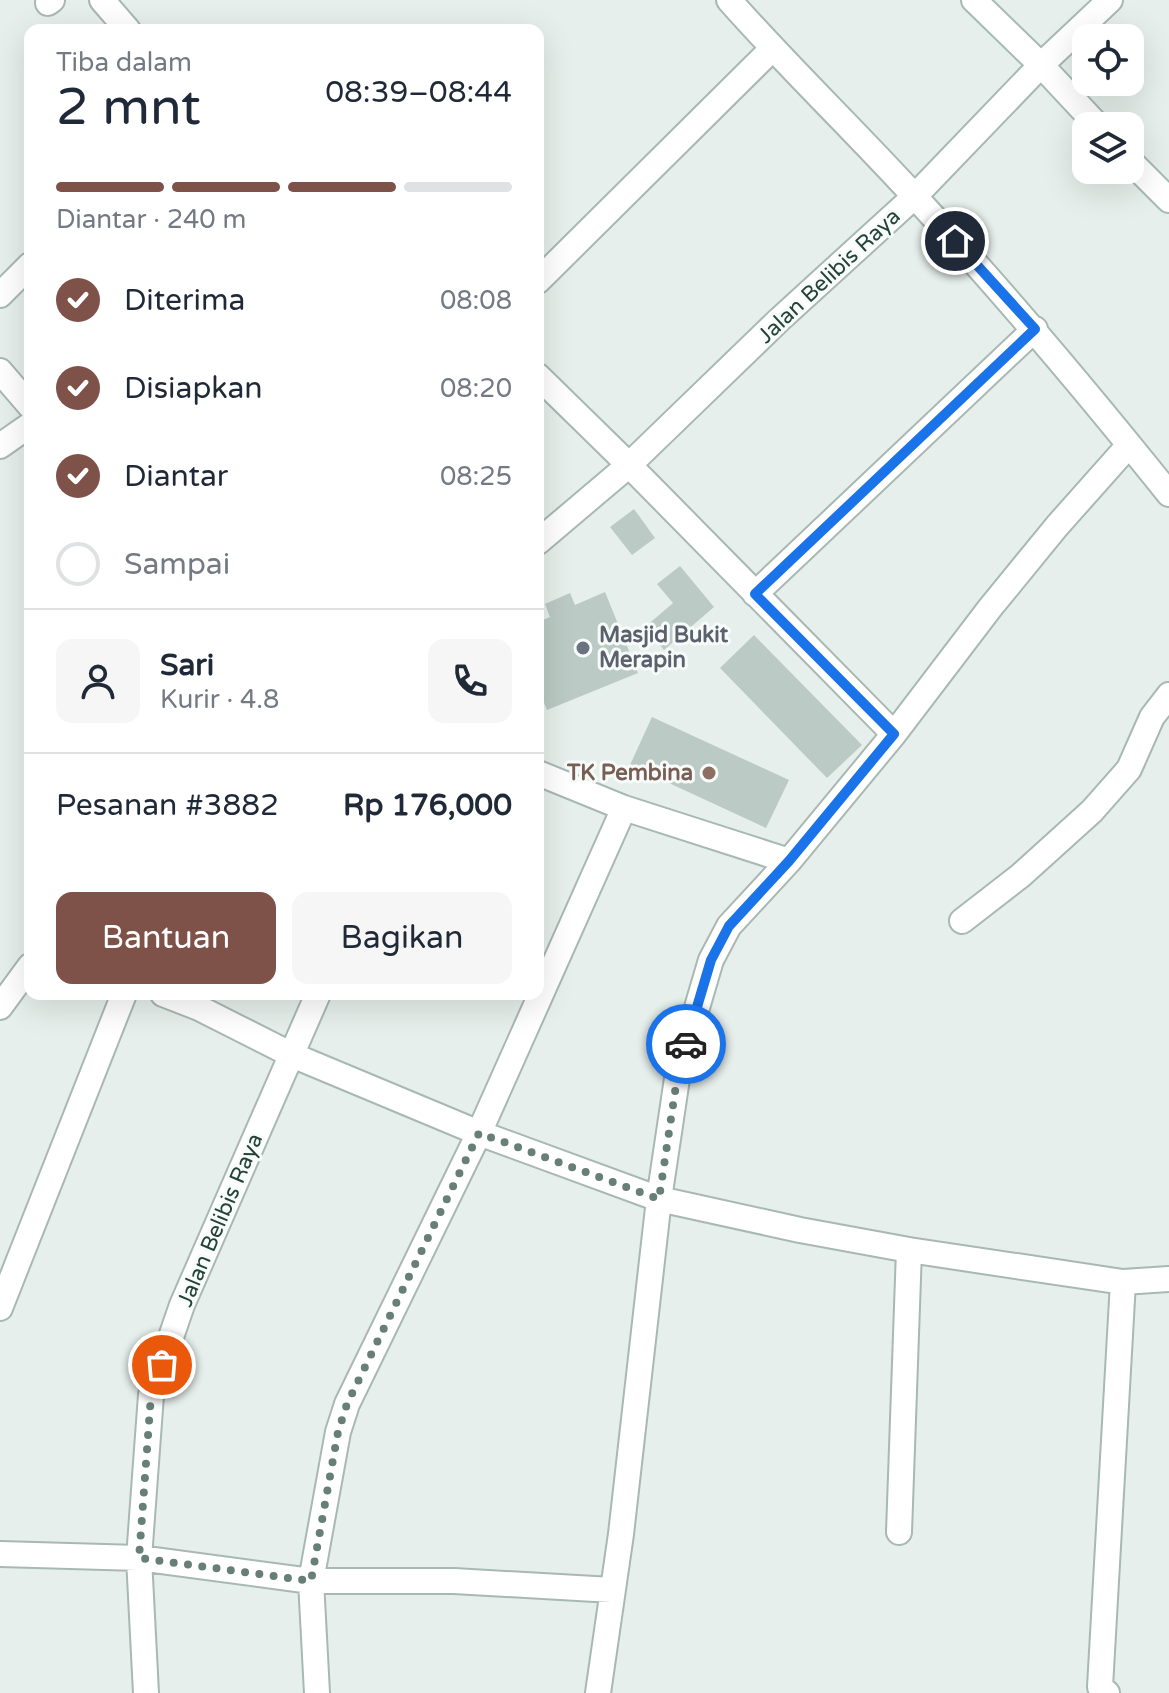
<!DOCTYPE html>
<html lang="id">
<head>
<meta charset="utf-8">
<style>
  :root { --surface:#fff; --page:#f6f6f7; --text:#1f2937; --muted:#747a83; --line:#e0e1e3; --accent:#7f5249 }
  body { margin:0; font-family:"Varela Round",sans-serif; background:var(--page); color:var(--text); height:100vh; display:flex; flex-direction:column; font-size:30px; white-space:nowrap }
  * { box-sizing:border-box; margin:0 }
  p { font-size:26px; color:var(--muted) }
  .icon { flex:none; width:44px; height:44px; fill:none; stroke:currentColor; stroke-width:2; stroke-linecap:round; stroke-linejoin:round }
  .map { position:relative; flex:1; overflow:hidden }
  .side { position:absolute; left:24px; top:24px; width:520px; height:976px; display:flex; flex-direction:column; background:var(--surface); border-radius:16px; box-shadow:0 8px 32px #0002 }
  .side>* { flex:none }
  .fabs { position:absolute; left:1072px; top:24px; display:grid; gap:16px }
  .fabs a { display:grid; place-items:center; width:72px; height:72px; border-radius:16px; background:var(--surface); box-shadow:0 8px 32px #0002; font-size:40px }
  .pin { position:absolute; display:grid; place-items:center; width:68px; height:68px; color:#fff; margin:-34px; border:4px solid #fff; border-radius:50%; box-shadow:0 2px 8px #0007 }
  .courier { position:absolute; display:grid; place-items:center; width:80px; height:80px; margin:-40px; border:6px solid #1a73e8; border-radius:50%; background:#fff; color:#222; box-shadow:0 2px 10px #0007 }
  .summary em { font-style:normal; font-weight:600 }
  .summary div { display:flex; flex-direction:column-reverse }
  .summary { display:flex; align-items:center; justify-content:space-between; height:136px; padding:0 32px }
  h1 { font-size:52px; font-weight:600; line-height:60px }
  .bar { display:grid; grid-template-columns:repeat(4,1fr); gap:12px 8px; align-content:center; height:96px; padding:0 32px }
  .bar i { height:10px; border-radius:6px; background:var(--line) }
  .bar .on { background:var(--accent) }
  .bar p { grid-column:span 4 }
  .line { display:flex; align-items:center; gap:20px; padding:0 32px; border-top:2px solid var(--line) }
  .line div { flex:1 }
  .round { display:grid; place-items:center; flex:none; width:84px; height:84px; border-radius:16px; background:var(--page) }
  ol { padding:0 32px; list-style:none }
  li { display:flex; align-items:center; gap:24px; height:88px }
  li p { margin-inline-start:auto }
  li .icon { padding:8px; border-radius:50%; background:var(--accent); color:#fff; stroke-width:4 }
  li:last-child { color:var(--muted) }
  li i { width:44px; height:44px; border:4px solid var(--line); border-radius:50% }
  .primary-button { display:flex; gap:16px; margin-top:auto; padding:16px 32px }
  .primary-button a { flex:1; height:92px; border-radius:16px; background:var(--accent); color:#fff; font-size:32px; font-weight:600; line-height:92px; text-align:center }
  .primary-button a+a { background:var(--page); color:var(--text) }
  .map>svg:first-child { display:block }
  .building { fill:#bbcac4 }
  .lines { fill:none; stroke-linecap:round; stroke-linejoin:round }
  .minor-casing { stroke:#a8b8b2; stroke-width:28 }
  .secondary-casing { stroke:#a4bbb3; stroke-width:28 }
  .minor { stroke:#fff; stroke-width:24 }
  .secondary { stroke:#fff; stroke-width:24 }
  .done { stroke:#687f78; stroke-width:8; stroke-dasharray:0 14.4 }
  .route { stroke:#1a73e8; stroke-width:10 }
  .worship-dot { fill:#6b7280; stroke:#f7fbf9; stroke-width:3 }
  .education-dot { fill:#8d6e63; stroke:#f7fbf9; stroke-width:3 }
  .labels { text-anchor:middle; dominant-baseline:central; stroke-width:6; stroke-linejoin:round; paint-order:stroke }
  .street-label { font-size:22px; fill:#24423a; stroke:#f7fbf9 }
  .worship-label { font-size:22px; font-weight:bold; fill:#5b616d; stroke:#f7fbf9; text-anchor:start }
  .education-label { font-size:22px; font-weight:bold; fill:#785e54; stroke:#f7fbf9; text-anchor:end }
</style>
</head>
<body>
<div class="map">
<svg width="1169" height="1693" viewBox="0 0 1169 1693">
  <rect width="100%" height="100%" fill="#e6efeb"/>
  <!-- building -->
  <path class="building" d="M 634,509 L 655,538 L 632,555 L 610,527 Z
    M 680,566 L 714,607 L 664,650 L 645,627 L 673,603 L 657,584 Z
    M 605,592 L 638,673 L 547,710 L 538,688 L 538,622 L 550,617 L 545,604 L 570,593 L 575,605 Z
    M 754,635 L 862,745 L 827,778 L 720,668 Z
    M 652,717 L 789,780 L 766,828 L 630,765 Z"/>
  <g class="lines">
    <!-- minor casing -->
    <g class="minor-casing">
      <path id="minor" d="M 102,0 L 128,30
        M 729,0 C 790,69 855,131 917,199 C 1005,294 1088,393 1169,494
        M 48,3 L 52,0
        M 538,281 L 772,49
        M 0,295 L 30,265
        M 0,371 L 30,406
        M 538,376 L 629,465 L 894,734
        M 0,446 L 30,425
        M 538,542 L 629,465 L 779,320 L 915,196 L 1041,65 L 1110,0
        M 755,594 L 1035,329
        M 538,773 L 624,808 L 789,861
        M 962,921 L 1020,876 L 1092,811 L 1129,769 L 1152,717 L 1169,695
        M 163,994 L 199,1008 L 292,1055 L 479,1133 L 659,1199 L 800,1230 L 909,1250 L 1123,1282 L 1169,1279
        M 0,1007 L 30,966
        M 0,1308 L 124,994
        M 899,1532 L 909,1250
        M 0,1554 L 139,1558 L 311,1581 L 454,1581 L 612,1590
        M 146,1693 L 139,1558 L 151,1395 L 182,1305 L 318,994
        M 317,1693 L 311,1581 L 338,1432 L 347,1404 L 479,1133 L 624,808
        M 598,1693 L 621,1534 L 659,1199 L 678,1072 L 711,960 L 729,926 L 789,861 L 894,734 L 990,608 L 1057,526 L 1129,445
        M 1107,1693 L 1100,1687 L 1123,1282"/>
    </g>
    <!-- secondary casing -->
    <g class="secondary-casing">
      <path id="secondary" d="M 974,0 L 1041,65 L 1098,126
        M 1130,161 L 1169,200"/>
    </g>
    <!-- minor -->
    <use href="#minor" class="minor"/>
    <!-- secondary -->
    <use href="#secondary" class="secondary"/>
  </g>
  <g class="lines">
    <!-- done -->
    <path class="done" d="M 162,1365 L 151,1395 L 139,1558 L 311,1581 L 338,1432 L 347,1404 L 479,1133 L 659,1199 L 678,1072 L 686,1044"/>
    <!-- route -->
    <path class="route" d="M 686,1044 L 711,960 L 729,926 L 789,861 L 894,734 L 755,594 L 1035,329 L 955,241"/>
  </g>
  <!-- markers -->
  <circle class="worship-dot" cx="583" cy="648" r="8"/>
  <circle class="education-dot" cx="709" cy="773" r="8"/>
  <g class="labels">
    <!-- street labels -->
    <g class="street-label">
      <text transform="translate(829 276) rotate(-43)">Jalan Belibis Raya</text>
      <text transform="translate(220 1220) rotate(-67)">Jalan Belibis Raya</text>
    </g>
    <!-- worship labels -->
    <g class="worship-label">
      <text x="599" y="635">Masjid Bukit<tspan x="599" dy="25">Merapin</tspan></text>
    </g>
    <!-- education labels -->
    <g class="education-label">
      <text x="693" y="773">TK Pembina</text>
    </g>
  </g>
</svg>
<div class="fabs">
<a><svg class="icon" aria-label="locate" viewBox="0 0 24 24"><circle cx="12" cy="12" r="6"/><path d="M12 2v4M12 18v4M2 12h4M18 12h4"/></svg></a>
<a><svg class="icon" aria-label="layers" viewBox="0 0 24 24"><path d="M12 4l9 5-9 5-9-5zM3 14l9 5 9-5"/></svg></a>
</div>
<div class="pin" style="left:162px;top:1365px;background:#ea580c"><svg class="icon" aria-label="bag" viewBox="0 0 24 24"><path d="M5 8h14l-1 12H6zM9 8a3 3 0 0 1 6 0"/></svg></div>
<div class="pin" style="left:955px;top:241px;background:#1f2937"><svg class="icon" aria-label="home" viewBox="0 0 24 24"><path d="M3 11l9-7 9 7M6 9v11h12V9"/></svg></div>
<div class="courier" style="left:686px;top:1044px"><svg class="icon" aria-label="car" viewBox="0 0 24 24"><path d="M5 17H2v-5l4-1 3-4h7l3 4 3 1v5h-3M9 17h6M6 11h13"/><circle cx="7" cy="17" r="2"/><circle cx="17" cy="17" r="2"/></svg></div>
<section class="side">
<div class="summary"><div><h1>2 mnt</h1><p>Tiba dalam</p></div><em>08:39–08:44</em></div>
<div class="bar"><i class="on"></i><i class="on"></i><i class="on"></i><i></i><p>Diantar · 240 m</p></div>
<ol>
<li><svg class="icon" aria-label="check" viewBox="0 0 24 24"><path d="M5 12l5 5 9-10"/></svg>Diterima<p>08:08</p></li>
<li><svg class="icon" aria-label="check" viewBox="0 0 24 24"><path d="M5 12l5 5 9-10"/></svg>Disiapkan<p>08:20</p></li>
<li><svg class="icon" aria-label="check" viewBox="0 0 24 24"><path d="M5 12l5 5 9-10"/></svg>Diantar<p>08:25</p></li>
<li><i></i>Sampai</li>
</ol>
<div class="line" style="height:144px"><a class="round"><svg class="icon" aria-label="person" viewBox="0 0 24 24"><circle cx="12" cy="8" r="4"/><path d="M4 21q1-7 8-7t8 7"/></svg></a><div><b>Sari</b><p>Kurir · 4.8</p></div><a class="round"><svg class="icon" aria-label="phone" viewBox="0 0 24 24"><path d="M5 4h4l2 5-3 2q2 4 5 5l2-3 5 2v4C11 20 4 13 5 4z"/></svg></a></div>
<div class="line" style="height:104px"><div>Pesanan #3882</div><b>Rp 176,000</b></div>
<div class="primary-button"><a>Bantuan</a><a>Bagikan</a></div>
</section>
</div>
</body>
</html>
